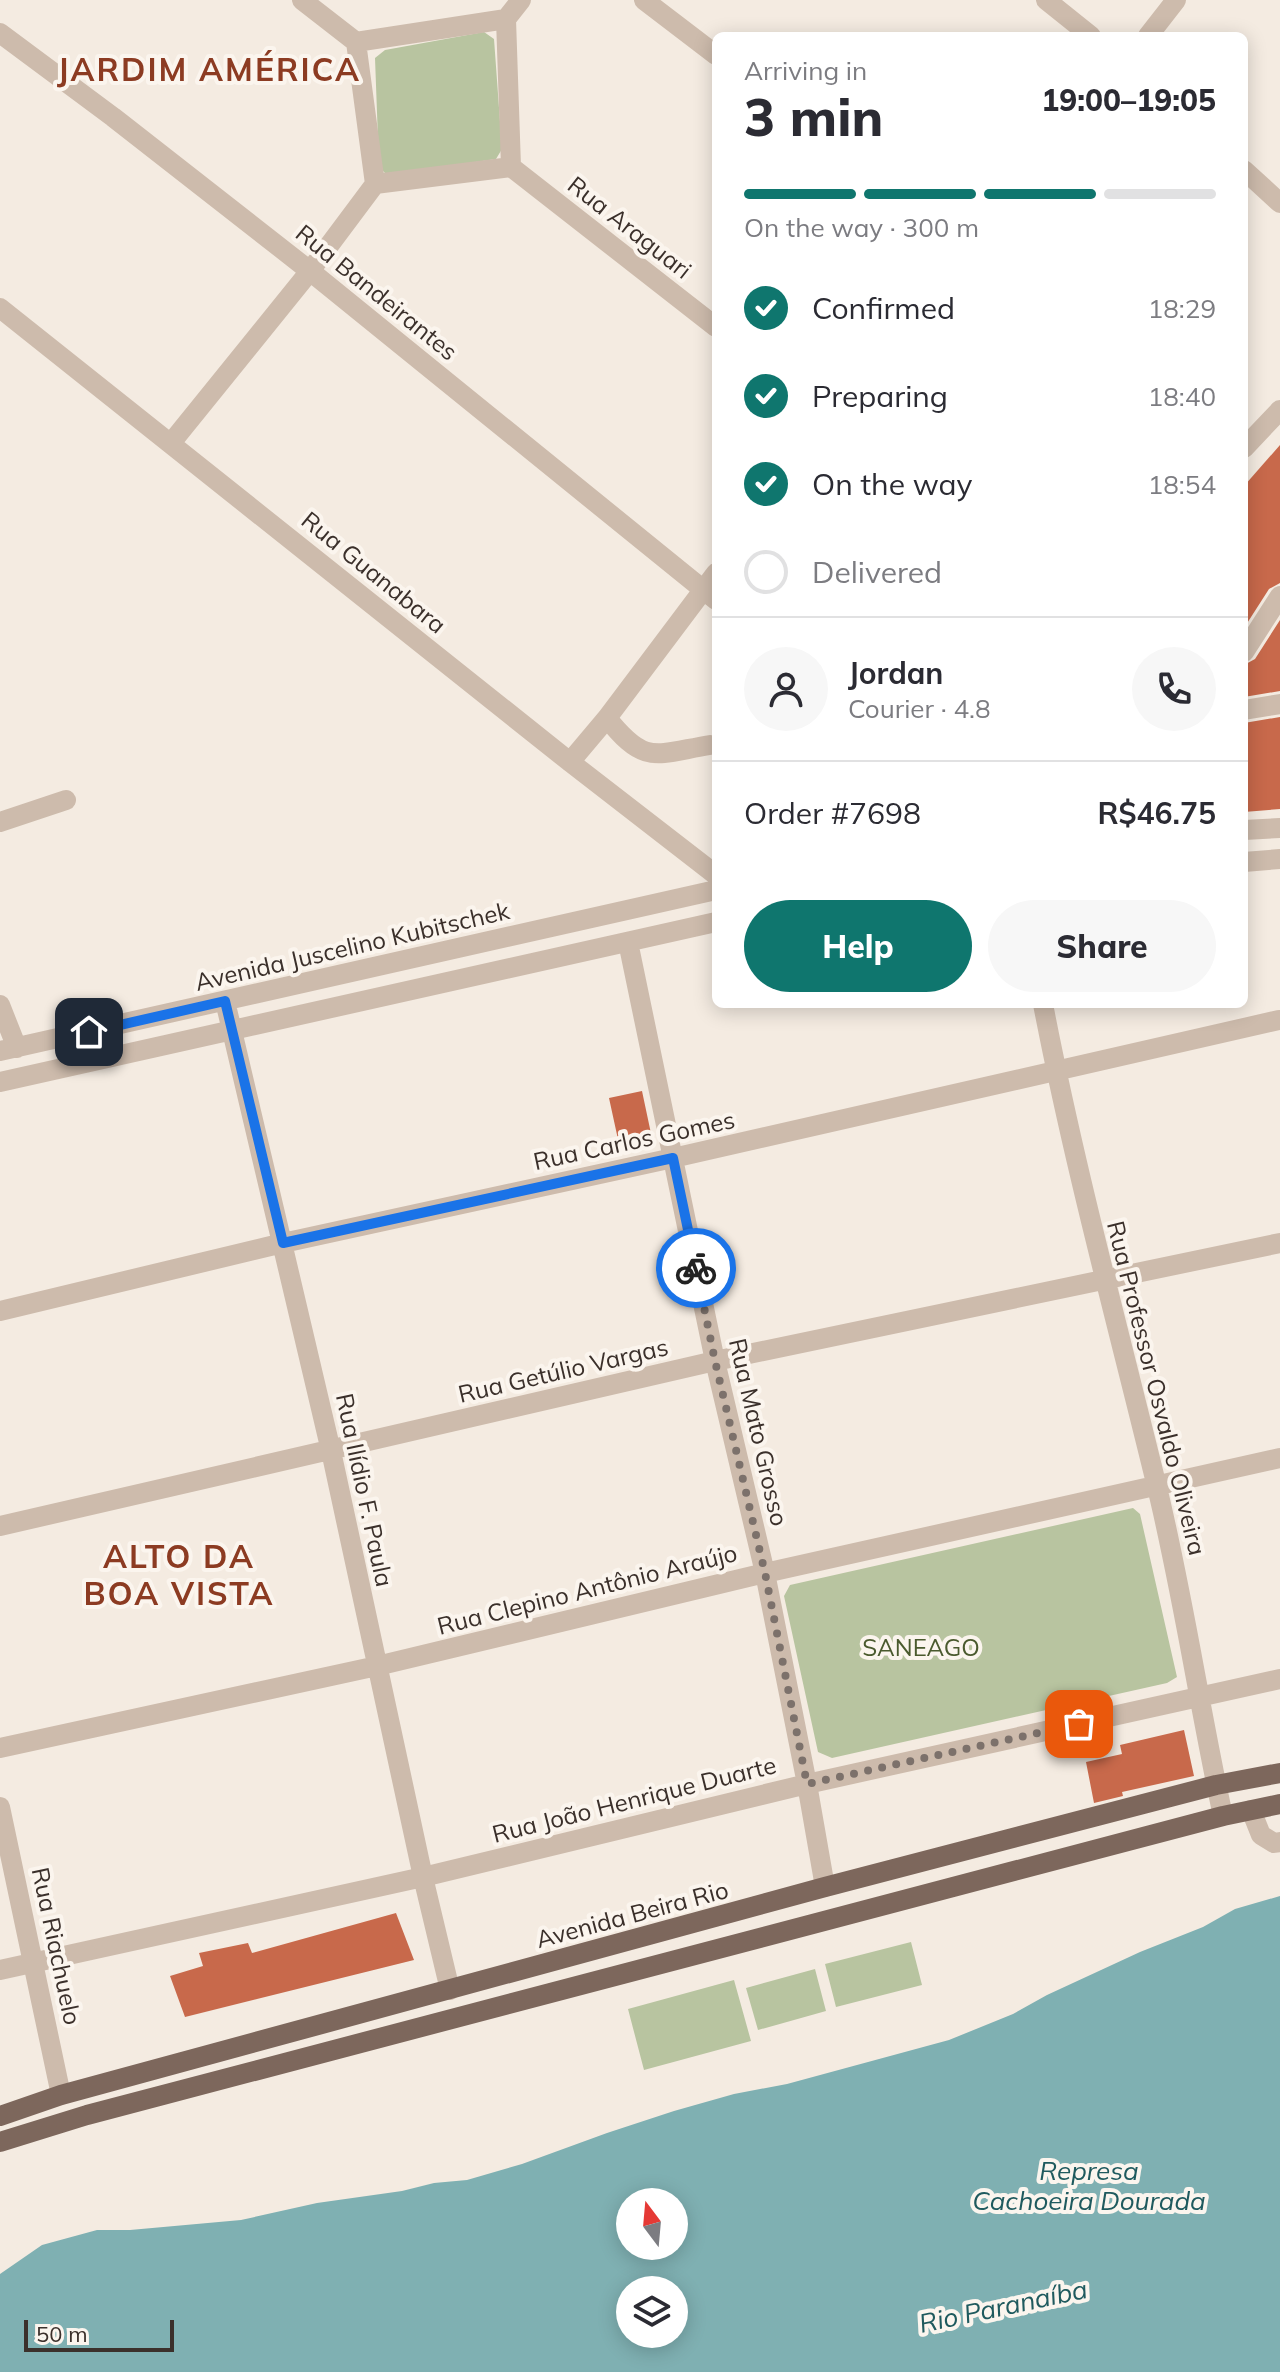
<!DOCTYPE html>
<html lang="en">
<head>
<meta charset="utf-8">
<style>
  :root { --surface:#fff; --page:#f7f7f7; --text:#2b2b33; --muted:#7c7c81; --line:#e1e1e2; --accent:#0f766e }
  body { margin:0; font-family:Mulish,sans-serif; background:var(--page); color:var(--text); height:100vh; display:flex; flex-direction:column; font-size:30px; white-space:nowrap }
  * { box-sizing:border-box; margin:0 }
  p { font-size:26px; color:var(--muted) }
  .icon { flex:none; width:44px; height:44px; fill:none; stroke:currentColor; stroke-width:2; stroke-linecap:round; stroke-linejoin:round }
  .map { position:relative; flex:1; overflow:hidden }
  .panel { position:absolute; left:712px; top:32px; width:536px; height:976px; display:flex; flex-direction:column; background:var(--surface); border-radius:12px; box-shadow:0 4px 20px #0003 }
  .panel>* { flex:none }
  .needle { width:52px; rotate:344deg }
  .tools { position:absolute; left:616px; top:2188px; display:grid; gap:16px }
  .tools a { display:grid; place-items:center; width:72px; height:72px; border-radius:50%; background:var(--surface); box-shadow:0 4px 20px #0003; font-size:40px }
  .scale { position:absolute; left:24px; bottom:20px; width:150px; box-sizing:border-box; padding-left:8px; border:4px solid #3b302b; border-top:0; font-size:22px; line-height:28px; white-space:nowrap; color:#3b302b; -webkit-text-stroke:6px #fbf5ee; paint-order:stroke }
  .pin { position:absolute; display:grid; place-items:center; width:68px; height:68px; color:#fff; margin:-34px; border-radius:16px; box-shadow:0 4px 12px #0006 }
  .courier { position:absolute; display:grid; place-items:center; width:80px; height:80px; margin:-40px; border:6px solid #1a73e8; border-radius:50%; background:#fff; color:#222; box-shadow:0 2px 10px #0007 }
  .summary em { font-style:normal; font-weight:800 }
  .summary div { display:flex; flex-direction:column-reverse }
  .summary { display:flex; align-items:center; justify-content:space-between; height:136px; padding:0 32px }
  h1 { font-size:52px; font-weight:800; line-height:60px }
  .bar { display:grid; grid-template-columns:repeat(4,1fr); gap:12px 8px; align-content:center; height:96px; padding:0 32px }
  .bar i { height:10px; border-radius:6px; background:var(--line) }
  .bar .current { background:var(--accent) }
  .bar p { grid-column:span 4 }
  .line { display:flex; align-items:center; gap:20px; padding:0 32px; border-top:2px solid var(--line) }
  .line div { flex:1 }
  .round { display:grid; place-items:center; flex:none; width:84px; height:84px; border-radius:42px; background:var(--page) }
  ol { padding:0 32px; list-style:none }
  li { display:flex; align-items:center; gap:24px; height:88px }
  li p { margin-inline-start:auto }
  li .icon { padding:8px; border-radius:50%; background:var(--accent); color:#fff; stroke-width:4 }
  li:last-child { color:var(--muted) }
  li i { width:44px; height:44px; border:4px solid var(--line); border-radius:50% }
  .primary-button { display:flex; gap:16px; margin-top:auto; padding:16px 32px }
  .primary-button a { flex:1; height:92px; border-radius:48px; background:var(--accent); color:#fff; font-size:32px; font-weight:800; line-height:92px; text-align:center }
  .primary-button a+a { background:var(--page); color:var(--text) }
  .map>svg:first-child { display:block }
  .green { fill:#b8c4a0 }
  .water { fill:#7fb0b2; fill-rule:evenodd }
  .building { fill:#c8694b }
  .lines { fill:none; stroke-linecap:round; stroke-linejoin:round }
  .minor { stroke:#cdbbac; stroke-width:20 }
  .major { stroke:#7d675c; stroke-width:20 }
  .done { stroke:#7c716b; stroke-width:8; stroke-dasharray:0 14.4 }
  .route { stroke:#1a73e8; stroke-width:10 }
  .labels { text-anchor:middle; dominant-baseline:central; stroke-width:8; stroke-linejoin:round; paint-order:stroke }
  .street-label { font-size:24px; fill:#3b302b; stroke:#fbf5ee }
  .park-label { font-size:24px; fill:#4a5a2e; stroke:#fbf5ee }
  .water-label { font-size:26px; font-style:italic; fill:#1f5a5e; stroke:#fbf5ee }
  .district-label { font-size:32px; font-weight:bold; letter-spacing:2px; fill:#8c3b22; stroke:#fbf5ee }
</style>
</head>
<body>
<div class="map">
<svg width="1280" height="2372" viewBox="0 0 1280 2372">
  <rect width="100%" height="100%" fill="#f4ebe1"/>
  <!-- green -->
  <path class="green" d="M 484,32 L 494,39 L 502,149 L 496,159 L 387,175 L 379,167 L 375,58 L 385,50 Z
    M 1133,1508 L 1140,1514 L 1177,1677 L 1167,1683 L 832,1758 L 818,1752 L 784,1596 L 790,1585 Z
    M 911,1942 L 922,1985 L 836,2007 L 825,1964 Z
    M 815,1969 L 826,2011 L 758,2030 L 746,1988 Z
    M 734,1980 L 751,2041 L 644,2070 L 628,2009 Z"/>
  <!-- water -->
  <path class="water" d="M 1280,1896 L 1280,2372 L 0,2372 L 0,2274 L 42,2245 L 97,2230 L 130,2230 L 241,2220 L 317,2203 L 402,2191 L 434,2183 L 467,2180 L 522,2164 L 607,2133 L 674,2111 L 734,2094 L 787,2084 L 949,2040 L 1013,2014 L 1047,1995 L 1140,1952 L 1203,1927 L 1235,1909 ZM 630,2202 L 674,2202 L 674,2246 L 630,2246 ZM 630,2290 L 674,2290 L 674,2334 L 630,2334 Z"/>
  <!-- building -->
  <path class="building" d="M 1280,445 L 1280,583 L 1269,589 L 1244,628 L 1244,486 Z
    M 1280,620 L 1280,691 L 1244,697 L 1244,665 L 1255,659 Z
    M 1280,717 L 1280,809 L 1244,812 L 1244,723 Z
    M 642,1091 L 653,1143 L 634,1148 L 633,1140 L 619,1144 L 609,1098 Z
    M 1184,1730 L 1194,1776 L 1122,1792 L 1123,1796 L 1094,1803 L 1086,1762 L 1122,1754 L 1120,1745 Z
    M 396,1913 L 414,1960 L 185,2017 L 170,1976 L 203,1966 L 199,1953 L 248,1943 L 252,1953 Z"/>
  <g class="lines">
    <!-- minor -->
    <path class="minor" d="M 302,0 L 356,42
      M 644,0 L 716,55
      M 1046,0 L 1091,36
      M 506,19 L 511,167 L 375,184 L 356,42 Z
      M 506,19 L 521,0
      M 0,33 L 113,117 L 310,271 L 716,600
      M 1148,36 L 1176,0
      M 511,167 L 716,327
      M 1244,170 L 1280,203
      M 0,308 L 570,762 L 716,875
      M 171,443 L 310,271 L 375,184
      M 1244,448 L 1280,410
      M 1244,652 L 1280,596
      M 1244,710 L 1280,704
      M 607,718 C 645,766 655,754 710,745
      M 570,762 L 607,718 L 716,573
      M 0,822 L 66,800
      M 1244,830 L 1280,828
      M 1244,862 L 1280,859
      M 628,942 L 715,1361 L 765,1573 L 807,1784 L 825,1887
      M 225,1001 L 331,1451 L 423,1877 L 450,1990
      M 1043,1004 C 1074,1165 1117,1323 1156,1483 C 1183,1593 1199,1706 1223,1816
      M 0,1005 L 17,1048
      M 0,1051 L 716,890
      M 0,1082 L 716,922
      M 0,1311 L 283,1243 L 673,1158 L 1279,1020
      M 0,1526 L 715,1361 L 1280,1243
      M 0,1748 L 377,1666 L 765,1573 L 1280,1458
      M 0,1807 L 61,2095
      M 1251,1810 L 1261,1835 L 1274,1843 L 1280,1842
      M 0,1970 L 423,1877 L 807,1784 L 1280,1679"/>
    <!-- major -->
    <path class="major" d="M 0,2116 L 61,2095 L 825,1887 L 1216,1785 L 1280,1773
      M 0,2142 L 87,2115 L 1223,1816 L 1280,1804"/>
  </g>
  <g class="lines">
    <!-- done -->
    <path class="done" d="M 696,1268 L 715,1361 L 765,1573 L 807,1784 L 1079,1724"/>
    <!-- route -->
    <path class="route" d="M 89,1032 L 225,1001 L 283,1243 L 673,1158 L 696,1268"/>
  </g>
  <g class="labels">
    <!-- street labels -->
    <g class="street-label">
      <text transform="translate(630 227) rotate(38)">Rua Araguari</text>
      <text transform="translate(377 292) rotate(39)">Rua Bandeirantes</text>
      <text transform="translate(374 572) rotate(39)">Rua Guanabara</text>
      <text transform="translate(352 946) rotate(-13)">Avenida Juscelino Kubitschek</text>
      <text transform="translate(634 1140) rotate(-12)">Rua Carlos Gomes</text>
      <text transform="translate(563 1370) rotate(-13)">Rua Getúlio Vargas</text>
      <text transform="translate(1157 1388) rotate(76)">Rua Professor Osvaldo Oliveira</text>
      <text transform="translate(759 1432) rotate(77)">Rua Mato Grosso</text>
      <text transform="translate(365 1490) rotate(78)">Rua Ilídio F. Paula</text>
      <text transform="translate(587 1589) rotate(-14)">Rua Clepino Antônio Araújo</text>
      <text transform="translate(634 1799) rotate(-14)">Rua João Henrique Duarte</text>
      <text transform="translate(632 1914) rotate(-15)">Avenida Beira Rio</text>
      <text transform="translate(57 1946) rotate(78)">Rua Riachuelo</text>
    </g>
    <!-- park labels -->
    <g class="park-label">
      <text x="921" y="1647">SANEAGO</text>
    </g>
    <!-- water labels -->
    <g class="water-label">
      <text x="1089" y="2170">Represa<tspan x="1089" dy="30">Cachoeira Dourada</tspan></text>
      <text transform="translate(1003 2306) rotate(-12)">Rio Paranaíba</text>
    </g>
    <!-- district labels -->
    <g class="district-label">
      <text x="209" y="69">JARDIM AMÉRICA</text>
      <text x="179" y="1556">ALTO DA<tspan x="179" dy="37">BOA VISTA</tspan></text>
    </g>
  </g>
</svg>
<div class="tools">
<a><svg class="needle" viewBox="-14 -14 28 28"><path d="M0-13l5 13h-10z" fill="#e53935"/><path d="M0 13l5-13h-10z" fill="#7c7c81"/></svg></a>
<a><svg class="icon" aria-label="layers" viewBox="0 0 24 24"><path d="M12 4l9 5-9 5-9-5zM3 14l9 5 9-5"/></svg></a>
</div>
<div class="scale">50 m</div>
<div class="pin" style="left:1079px;top:1724px;background:#ea580c"><svg class="icon" aria-label="bag" viewBox="0 0 24 24"><path d="M5 8h14l-1 12H6zM9 8a3 3 0 0 1 6 0"/></svg></div>
<div class="pin" style="left:89px;top:1032px;background:#1f2937"><svg class="icon" aria-label="home" viewBox="0 0 24 24"><path d="M3 11l9-7 9 7M6 9v11h12V9"/></svg></div>
<div class="courier" style="left:696px;top:1268px"><svg class="icon" aria-label="bike" viewBox="0 0 24 24"><circle cx="6" cy="16" r="4"/><circle cx="18" cy="16" r="4"/><path d="M6 16l4-8h5l3 8M10 8l3 8H6M13 5h3"/></svg></div>
<section class="panel">
<div class="summary"><div><h1>3 min</h1><p>Arriving in</p></div><em>19:00–19:05</em></div>
<div class="bar"><i class="current"></i><i class="current"></i><i class="current"></i><i></i><p>On the way · 300 m</p></div>
<ol>
<li><svg class="icon" aria-label="check" viewBox="0 0 24 24"><path d="M5 12l5 5 9-10"/></svg>Confirmed<p>18:29</p></li>
<li><svg class="icon" aria-label="check" viewBox="0 0 24 24"><path d="M5 12l5 5 9-10"/></svg>Preparing<p>18:40</p></li>
<li><svg class="icon" aria-label="check" viewBox="0 0 24 24"><path d="M5 12l5 5 9-10"/></svg>On the way<p>18:54</p></li>
<li><i></i>Delivered</li>
</ol>
<div class="line" style="height:144px"><a class="round"><svg class="icon" aria-label="person" viewBox="0 0 24 24"><circle cx="12" cy="8" r="4"/><path d="M4 21q1-7 8-7t8 7"/></svg></a><div><b>Jordan</b><p>Courier · 4.8</p></div><a class="round"><svg class="icon" aria-label="phone" viewBox="0 0 24 24"><path d="M5 4h4l2 5-3 2q2 4 5 5l2-3 5 2v4C11 20 4 13 5 4z"/></svg></a></div>
<div class="line" style="height:104px"><div>Order #7698</div><b>R$46.75</b></div>
<div class="primary-button"><a>Help</a><a>Share</a></div>
</section>
</div>
</body>
</html>
